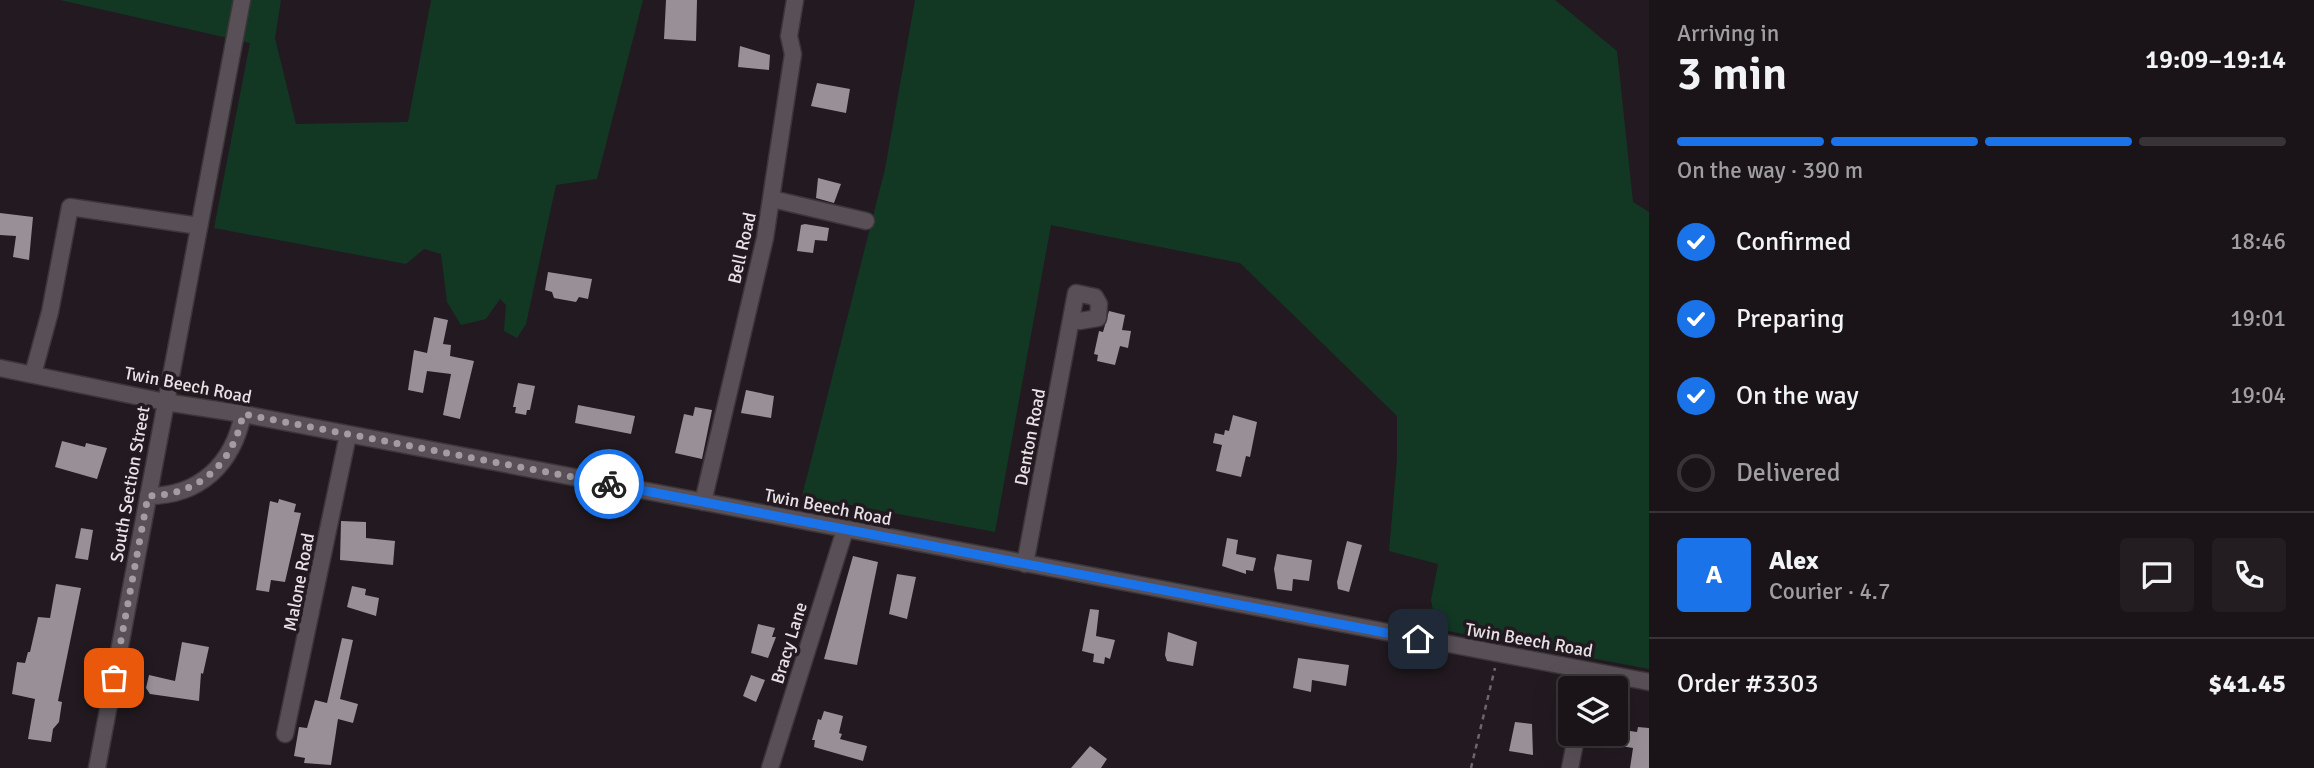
<!DOCTYPE html>
<html lang="en">
<head>
<meta charset="utf-8">
<style>
  :root { --surface:#1a1418; --page:#231d21; --text:#f1f3f6; --muted:#9f9ea2; --line:#383337; --accent:#1a73e8 }
  body { margin:0; font-family:Signika,sans-serif; background:var(--page); color:var(--text); height:100vh; display:flex; flex-direction:column; font-size:26px; white-space:nowrap }
  * { box-sizing:border-box; margin:0 }
  p { font-size:23px; color:var(--muted) }
  .icon { flex:none; width:38px; height:38px; fill:none; stroke:currentColor; stroke-width:2; stroke-linecap:round; stroke-linejoin:round }
  .map { position:relative; flex:1; overflow:hidden }
  .side { display:flex; flex-direction:column; background:var(--surface); width:665px }
  .side>* { flex:none }
  .tools { position:absolute; left:1558px; top:676px; display:grid; gap:14px }
  .tools a { display:grid; place-items:center; width:70px; height:70px; border-radius:7px; background:var(--surface); box-shadow:0 7px 28px #0002,0 0 0 2px var(--line); font-size:35px }
  .pin { position:absolute; display:grid; place-items:center; width:60px; height:60px; color:#fff; margin:-30px; border-radius:14px; box-shadow:0 4px 10px #0006 }
  .courier { position:absolute; display:grid; place-items:center; width:70px; height:70px; margin:-35px; border:5px solid #1a73e8; border-radius:50%; background:#fff; color:#222; box-shadow:0 2px 9px #0007 }
  .headline em { font-style:normal; font-weight:600 }
  .headline div { display:flex; flex-direction:column-reverse }
  .headline { display:flex; align-items:center; justify-content:space-between; height:119px; padding:0 28px }
  h1 { font-size:46px; font-weight:600; line-height:52px }
  .bar { display:grid; grid-template-columns:repeat(4,1fr); gap:10px 7px; align-content:center; height:84px; padding:0 28px }
  .bar i { height:9px; border-radius:5px; background:var(--line) }
  .bar .selected { background:var(--accent) }
  .bar p { grid-column:span 4 }
  .line { display:flex; align-items:center; gap:18px; padding:0 28px; border-top:2px solid var(--line) }
  .line div { flex:1 }
  .round { display:grid; place-items:center; flex:none; width:74px; height:74px; border-radius:7px; background:var(--page) }
  ol { padding:0 28px; list-style:none }
  li { display:flex; align-items:center; gap:21px; height:77px }
  li p { margin-inline-start:auto }
  li .icon { padding:7px; border-radius:50%; background:var(--accent); color:#fff; stroke-width:4 }
  li:last-child { color:var(--muted) }
  li i { width:38px; height:38px; border:4px solid var(--line); border-radius:50% }
  main { display:flex; flex:1; min-height:0 }
  .map>svg:first-child { display:block }
  .green { fill:#123824 }
  .building { fill:#998f96 }
  .lines { fill:none; stroke-linecap:round; stroke-linejoin:round }
  .minor-casing { stroke:#3c363a; stroke-width:19 }
  .path { stroke:#6c656a; stroke-width:2.5; stroke-dasharray:5 5; stroke-linecap:butt }
  .minor { stroke:#595057; stroke-width:16 }
  .done { stroke:#a39ca1; stroke-width:7; stroke-dasharray:0 12.6 }
  .route { stroke:#1a73e8; stroke-width:9 }
  .labels { text-anchor:middle; dominant-baseline:central; stroke-width:7; stroke-linejoin:round; paint-order:stroke }
  .street-label { font-size:18px; fill:#e8e2e6; stroke:#221a20 }
</style>
</head>
<body>
<main>
<div class="map">
<svg width="1649" height="768" viewBox="0 0 1649 768">
  <rect width="100%" height="100%" fill="#221a20"/>
  <!-- green -->
  <path class="green" d="M 60,0 L 281,0 L 275,38 L 296,124 L 408,122 L 431,0 L 643,0 L 597,179 L 556,185 L 526,324 L 517,338 L 504,331 L 506,305 L 500,299 L 486,319 L 461,325 L 447,302 L 441,254 L 424,249 L 406,264 L 214,228 L 250,43 Z
    M 915,0 L 1555,0 L 1617,51 L 1633,202 L 1649,212 L 1649,669 L 1437,629 L 1431,600 L 1438,564 L 1389,551 L 1397,459 L 1397,416 L 1240,263 L 1051,225 L 995,532 L 802,496 L 885,169 Z"/>
  <!-- building -->
  <path class="building" d="M 666,0 L 697,0 L 696,41 L 664,39 Z
    M 740,46 L 770,55 L 769,70 L 738,67 Z
    M 817,83 L 850,89 L 846,113 L 811,106 Z
    M 818,178 L 841,184 L 834,203 L 816,198 Z
    M 0,213 L 33,217 L 29,260 L 13,257 L 16,236 L 0,235 Z
    M 805,224 L 829,228 L 827,241 L 815,240 L 813,253 L 797,251 L 801,225 Z
    M 548,272 L 592,279 L 588,299 L 579,297 L 576,302 L 554,298 L 552,292 L 545,290 Z
    M 1109,311 L 1125,315 L 1122,330 L 1131,331 L 1128,348 L 1120,346 L 1115,365 L 1097,361 L 1098,355 L 1094,354 L 1099,331 L 1103,332 Z
    M 434,317 L 448,320 L 443,344 L 451,345 L 450,356 L 474,361 L 460,419 L 443,415 L 451,374 L 427,371 L 423,393 L 408,390 L 414,350 L 427,353 Z
    M 518,383 L 535,386 L 530,410 L 527,410 L 526,415 L 515,413 L 516,407 L 513,407 Z
    M 746,390 L 774,396 L 771,418 L 741,413 Z
    M 578,405 L 635,416 L 631,434 L 575,423 Z
    M 695,407 L 712,410 L 702,459 L 675,453 L 684,414 L 693,416 Z
    M 1233,415 L 1257,422 L 1250,457 L 1246,456 L 1241,477 L 1216,471 L 1222,445 L 1213,443 L 1215,433 L 1224,435 L 1225,430 L 1229,431 Z
    M 62,441 L 85,447 L 86,443 L 107,448 L 97,479 L 55,467 Z
    M 279,499 L 296,504 L 294,512 L 301,513 L 285,582 L 271,580 L 269,592 L 256,590 L 270,501 L 278,503 Z
    M 341,521 L 366,522 L 366,538 L 395,541 L 393,565 L 340,560 Z
    M 81,528 L 93,530 L 88,560 L 75,558 Z
    M 1227,538 L 1238,540 L 1236,554 L 1256,558 L 1253,571 L 1246,570 L 1246,574 L 1222,566 Z
    M 1347,541 L 1362,545 L 1349,592 L 1338,589 L 1337,582 Z
    M 1277,554 L 1312,560 L 1309,581 L 1293,579 L 1292,591 L 1277,589 L 1274,569 Z
    M 853,556 L 878,562 L 857,665 L 824,659 Z
    M 897,574 L 916,577 L 907,619 L 889,614 Z
    M 56,584 L 81,588 L 58,701 L 62,702 L 59,722 L 53,729 L 51,742 L 28,739 L 35,699 L 12,694 L 17,662 L 25,663 L 28,652 L 30,652 L 38,617 L 50,618 Z
    M 352,586 L 366,589 L 365,595 L 379,598 L 376,616 L 347,607 Z
    M 1090,609 L 1099,610 L 1096,636 L 1115,640 L 1110,659 L 1105,657 L 1104,664 L 1093,662 L 1094,654 L 1082,651 Z
    M 758,624 L 775,628 L 772,637 L 776,637 L 768,658 L 751,653 Z
    M 1168,632 L 1197,642 L 1193,666 L 1167,661 L 1165,655 Z
    M 342,638 L 353,640 L 340,699 L 358,704 L 353,723 L 338,719 L 331,765 L 304,763 L 305,758 L 294,756 L 299,727 L 307,728 L 315,700 L 327,703 Z
    M 182,642 L 209,647 L 203,674 L 201,673 L 199,701 L 150,694 L 146,688 L 149,675 L 175,681 Z
    M 1298,658 L 1349,665 L 1346,686 L 1312,680 L 1311,692 L 1293,688 Z
    M 751,675 L 765,680 L 756,702 L 743,696 Z
    M 824,711 L 843,716 L 839,733 L 842,734 L 840,739 L 867,746 L 863,761 L 814,747 L 815,740 L 812,740 L 818,719 L 821,720 Z
    M 1515,722 L 1532,724 L 1533,755 L 1509,751 Z
    M 1638,727 L 1649,728 L 1649,768 L 1630,768 L 1633,748 L 1621,746 L 1623,730 L 1637,732 Z
    M 1090,746 L 1107,759 L 1101,768 L 1071,768 Z"/>
  <g class="lines">
    <!-- minor casing -->
    <g class="minor-casing">
      <path id="minor" d="M 772,199 L 866,221
        M 0,368 L 165,402 L 243,414 L 1649,682
        M 33,374 L 50,312 L 70,207 L 199,226
        M 148,496 C 200,496 233,464 243,414
        M 703,502 L 765,238 L 793,54 L 789,36 L 795,0
        M 1025,564 L 1076,293 L 1095,297 L 1099,304 L 1098,318 L 1080,321 L 1072,318
        M 285,734 L 348,435
        M 97,768 L 242,0
        M 770,768 L 845,530
        M 1570,768 L 1577,733"/>
    </g>
    <!-- path -->
    <path class="path" d="M 1471,768 L 1495,668"/>
    <!-- minor -->
    <use href="#minor" class="minor"/>
  </g>
  <g class="lines">
    <!-- done -->
    <path class="done" d="M 114,678 L 148,496 C 199,495 233,464 243,414 L 609,484"/>
    <!-- route -->
    <path class="route" d="M 609,484 L 1418,639"/>
  </g>
  <g class="labels">
    <!-- street labels -->
    <g class="street-label">
      <text transform="translate(742 248) rotate(-77)">Bell Road</text>
      <text transform="translate(188 385) rotate(11)">Twin Beech Road</text>
      <text transform="translate(1030 437) rotate(-79)">Denton Road</text>
      <text transform="translate(130 484) rotate(-80)">South Section Street</text>
      <text transform="translate(828 507) rotate(11)">Twin Beech Road</text>
      <text transform="translate(299 582) rotate(-79)">Malone Road</text>
      <text transform="translate(1529 640) rotate(10)">Twin Beech Road</text>
      <text transform="translate(789 643) rotate(-73)">Bracy Lane</text>
    </g>
  </g>
</svg>
<div class="tools">
<a><svg class="icon" aria-label="layers" viewBox="0 0 24 24"><path d="M12 4l9 5-9 5-9-5zM3 14l9 5 9-5"/></svg></a>
</div>
<div class="pin" style="left:114px;top:678px;background:#ea580c"><svg class="icon" aria-label="bag" viewBox="0 0 24 24"><path d="M5 8h14l-1 12H6zM9 8a3 3 0 0 1 6 0"/></svg></div>
<div class="pin" style="left:1418px;top:639px;background:#1f2937"><svg class="icon" aria-label="home" viewBox="0 0 24 24"><path d="M3 11l9-7 9 7M6 9v11h12V9"/></svg></div>
<div class="courier" style="left:609px;top:484px"><svg class="icon" aria-label="bike" viewBox="0 0 24 24"><circle cx="6" cy="16" r="4"/><circle cx="18" cy="16" r="4"/><path d="M6 16l4-8h5l3 8M10 8l3 8H6M13 5h3"/></svg></div>
</div>
<section class="side">
<div class="headline"><div><h1>3 min</h1><p>Arriving in</p></div><em>19:09–19:14</em></div>
<div class="bar"><i class="selected"></i><i class="selected"></i><i class="selected"></i><i></i><p>On the way · 390 m</p></div>
<ol>
<li><svg class="icon" aria-label="check" viewBox="0 0 24 24"><path d="M5 12l5 5 9-10"/></svg>Confirmed<p>18:46</p></li>
<li><svg class="icon" aria-label="check" viewBox="0 0 24 24"><path d="M5 12l5 5 9-10"/></svg>Preparing<p>19:01</p></li>
<li><svg class="icon" aria-label="check" viewBox="0 0 24 24"><path d="M5 12l5 5 9-10"/></svg>On the way<p>19:04</p></li>
<li><i></i>Delivered</li>
</ol>
<div class="line" style="height:126px"><b class="round" style="background:var(--accent);color:#fff">A</b><div><b>Alex</b><p>Courier · 4.7</p></div><a class="round"><svg class="icon" aria-label="chat" viewBox="0 0 24 24"><path d="M4 5h16v11H9l-5 4z"/></svg></a><a class="round"><svg class="icon" aria-label="phone" viewBox="0 0 24 24"><path d="M5 4h4l2 5-3 2q2 4 5 5l2-3 5 2v4C11 20 4 13 5 4z"/></svg></a></div>
<div class="line" style="height:91px"><div>Order #3303</div><b>$41.45</b></div>
</section>
</main>
</body>
</html>
